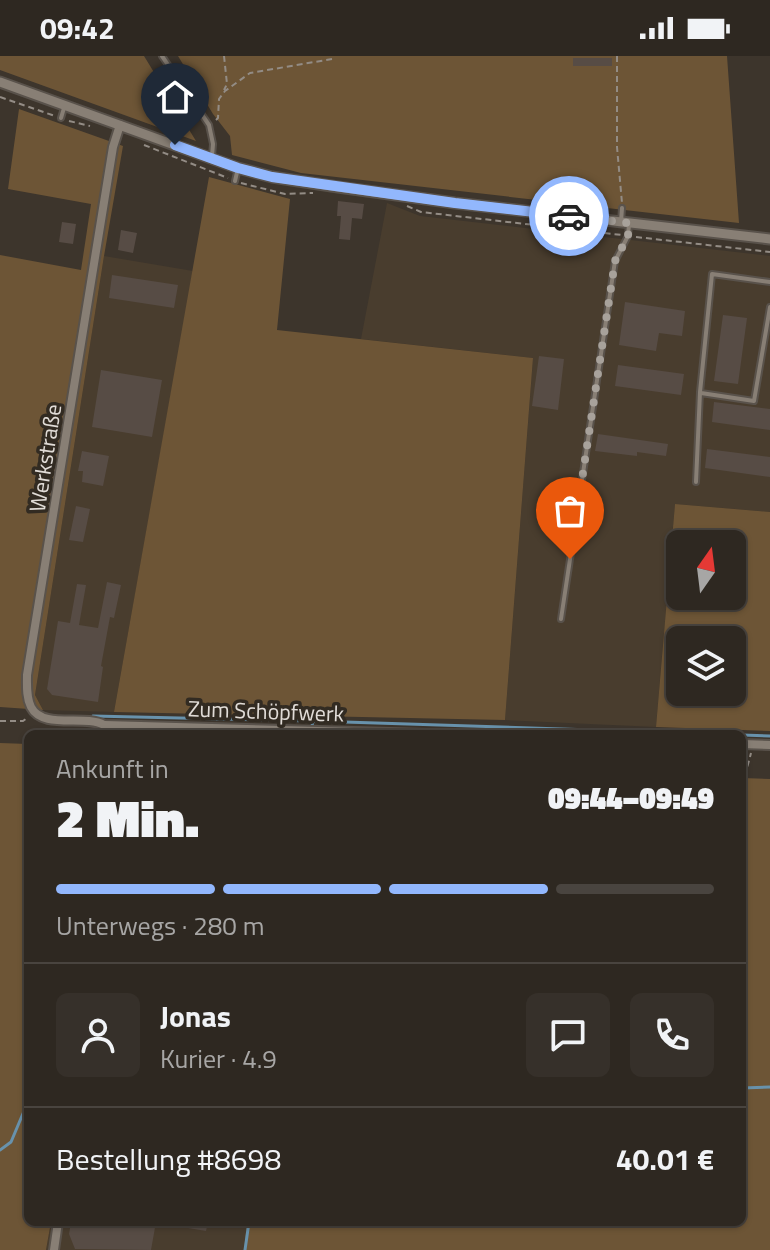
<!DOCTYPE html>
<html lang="de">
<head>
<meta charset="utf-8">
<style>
  :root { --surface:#2e2821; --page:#36302a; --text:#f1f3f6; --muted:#a7a6a5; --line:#49443f; --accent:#92b7fd }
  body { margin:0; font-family:"Titillium Web",sans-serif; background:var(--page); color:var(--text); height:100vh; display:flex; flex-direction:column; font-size:30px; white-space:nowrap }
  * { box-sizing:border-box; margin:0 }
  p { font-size:26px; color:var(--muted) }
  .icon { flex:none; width:44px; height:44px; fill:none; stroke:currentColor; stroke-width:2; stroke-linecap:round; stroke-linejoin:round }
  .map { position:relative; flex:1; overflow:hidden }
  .side { position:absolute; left:24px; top:674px; width:722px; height:496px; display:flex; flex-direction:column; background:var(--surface); border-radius:12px; box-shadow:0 2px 6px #0004,0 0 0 2px var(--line) }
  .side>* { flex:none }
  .needle { width:52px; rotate:14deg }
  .controls { position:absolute; left:666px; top:474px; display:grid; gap:16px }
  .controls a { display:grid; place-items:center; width:80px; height:80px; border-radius:12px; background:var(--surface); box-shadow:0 2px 6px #0004,0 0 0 2px var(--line); font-size:40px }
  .pin { position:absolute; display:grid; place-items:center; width:68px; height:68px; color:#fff; margin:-82px -34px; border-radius:50% 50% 50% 0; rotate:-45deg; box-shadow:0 0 8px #0007 }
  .pin .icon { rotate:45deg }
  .courier { position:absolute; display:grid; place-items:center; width:80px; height:80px; margin:-40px; border:6px solid #92b7fd; border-radius:50%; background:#fff; color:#222; box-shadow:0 2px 10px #0007 }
  .summary em { font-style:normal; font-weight:800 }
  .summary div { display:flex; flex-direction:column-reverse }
  .summary { display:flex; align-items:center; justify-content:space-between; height:136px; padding:0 32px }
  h1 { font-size:52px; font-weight:800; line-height:60px }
  .bar { display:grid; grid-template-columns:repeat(4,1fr); gap:12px 8px; align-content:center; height:96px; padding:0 32px }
  .bar i { height:10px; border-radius:6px; background:var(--line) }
  .bar .current { background:var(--accent) }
  .bar p { grid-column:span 4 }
  .line { display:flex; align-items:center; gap:20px; padding:0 32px; border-top:2px solid var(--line) }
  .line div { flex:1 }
  .round { display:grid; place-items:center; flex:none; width:84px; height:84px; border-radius:12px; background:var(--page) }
  .status { display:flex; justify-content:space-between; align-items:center; height:56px; padding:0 40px; background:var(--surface); direction:ltr }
  .status svg { height:22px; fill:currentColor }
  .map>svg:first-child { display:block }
  .built { fill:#493d2e }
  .green { fill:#6d5536; fill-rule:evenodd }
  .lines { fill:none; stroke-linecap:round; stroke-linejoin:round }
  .stream { stroke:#6892ac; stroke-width:3 }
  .building { fill:#574c45 }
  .service-casing { stroke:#59524b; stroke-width:8 }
  .minor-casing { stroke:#59524b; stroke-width:12 }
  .tertiary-casing { stroke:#59524b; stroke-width:13 }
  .path { stroke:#938c85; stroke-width:2; stroke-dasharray:6 4; stroke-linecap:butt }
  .service { stroke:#887f75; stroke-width:4 }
  .minor { stroke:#887f75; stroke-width:8 }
  .tertiary { stroke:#887f75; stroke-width:9 }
  .done { stroke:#a8a29b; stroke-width:8; stroke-dasharray:0 14.4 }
  .route { stroke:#92b7fd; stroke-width:10 }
  .labels { text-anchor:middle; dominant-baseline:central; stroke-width:7; stroke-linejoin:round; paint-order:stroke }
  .street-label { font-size:22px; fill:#e1dcd7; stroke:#322b22 }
</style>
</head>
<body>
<div class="status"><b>09:42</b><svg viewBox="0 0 49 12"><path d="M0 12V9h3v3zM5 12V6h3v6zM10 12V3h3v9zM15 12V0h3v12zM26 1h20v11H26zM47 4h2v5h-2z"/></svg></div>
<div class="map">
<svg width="770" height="1194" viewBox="0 0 770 1194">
  <rect width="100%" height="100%" fill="#3d352c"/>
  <!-- built -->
  <path class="built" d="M 387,147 L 420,160 L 770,200 L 770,456 L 675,448 L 656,671 L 505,664 L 533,302 L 361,283 Z
    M 104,200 L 193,215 L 114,656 L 43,654 L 35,639 Z
    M 51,1166 L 247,1166 L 244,1194 L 46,1194 Z"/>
  <!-- green -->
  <path class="green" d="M 0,0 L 144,0 L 196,85 L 0,14 Z
    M 178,0 L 727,0 L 739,167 L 301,117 L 232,99 L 230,80 L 213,58 Z
    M 19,53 L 123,90 L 104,200 L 35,639 L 43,654 L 0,651 L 0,199 L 81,214 L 91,148 L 8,133 Z
    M 209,121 L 290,143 L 277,274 L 533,302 L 505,664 L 114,656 Z
    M 675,448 L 770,456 L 770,675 L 656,671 ZM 680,488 L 732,488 L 732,540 L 680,540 ZM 680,584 L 732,584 L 732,636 L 680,636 Z
    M 0,687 L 28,688 L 28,1166 L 51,1166 L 46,1194 L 0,1194 Z
    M 742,722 L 770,723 L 770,1194 L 244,1194 L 247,1166 L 742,1166 Z"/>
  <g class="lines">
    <!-- stream -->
    <path class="stream" d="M 93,660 L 313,665
      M 312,670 L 313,665 L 715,678
      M 742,679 L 770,680
      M 742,1032 L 770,1031
      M 0,1094 L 11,1086 L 27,1048 L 28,1040
      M 245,1194 L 249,1166"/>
  </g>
  <!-- building -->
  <path class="building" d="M 573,2 L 612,2 L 612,10 L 573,10 Z
    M 338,145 L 364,148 L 362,163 L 352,162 L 350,184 L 339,183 L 341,160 L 337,160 Z
    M 62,166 L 76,168 L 73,188 L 59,186 Z
    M 121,174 L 137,177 L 133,197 L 118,194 Z
    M 112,219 L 178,229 L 174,252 L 109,242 Z
    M 625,246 L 685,255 L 682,280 L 659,277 L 656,295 L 619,289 Z
    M 723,259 L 747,262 L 738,328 L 714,325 Z
    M 539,300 L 564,303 L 558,354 L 532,350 Z
    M 618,309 L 684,318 L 681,339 L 615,330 Z
    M 101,314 L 162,324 L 152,381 L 92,371 Z
    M 714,346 L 770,353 L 770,374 L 712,366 Z
    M 598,378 L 668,388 L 666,400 L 637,396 L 637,400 L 595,395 Z
    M 707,393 L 770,401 L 770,421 L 705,412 Z
    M 82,395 L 109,400 L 103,430 L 82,426 L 83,415 L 78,415 Z
    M 76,450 L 90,453 L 83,486 L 69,484 Z
    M 107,526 L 121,529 L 114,562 L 110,561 L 101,610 L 103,611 L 98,646 L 52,639 L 47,633 L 58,565 L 70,567 L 77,528 L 86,529 L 79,569 L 98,572 Z
    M 71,1166 L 156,1166 L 151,1194 L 75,1193 L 69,1178 Z
    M 176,1166 L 208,1166 L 206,1175 L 176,1170 Z"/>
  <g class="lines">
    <!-- service casing -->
    <g class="service-casing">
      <path id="service" d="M 162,0 L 209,69 L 213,88 L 212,100
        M 61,62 L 64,52
        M 235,125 L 238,112
        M 621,166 L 622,152
        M 701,337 L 754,345 L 770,251
        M 696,426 L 700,336 L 712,218 L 770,226
        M 561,563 L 615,205 L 628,180 L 629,168"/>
    </g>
    <!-- minor casing -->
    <g class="minor-casing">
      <path id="minor" d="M 105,669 L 427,678
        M 114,678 C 111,675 108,671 104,669 C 84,658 43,674 31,651 C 26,641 27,629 27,619 L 113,91 L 120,69
        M 742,688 L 770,689
        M 54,1194 L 58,1166"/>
    </g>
    <!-- tertiary casing -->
    <g class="tertiary-casing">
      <path id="tertiary" d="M 0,26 L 238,112 L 272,121 L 338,131 L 455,147 L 770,183"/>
    </g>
    <!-- path -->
    <path class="path" d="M 224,0 L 227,28 L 224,34
      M 617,0 L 617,91 L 622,147
      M 0,41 L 55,60
      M 216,64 L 218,62 L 219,43 L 225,35 L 250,17 L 332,3
      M 69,65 L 90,70
      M 144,89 L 228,122
      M 241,127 L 285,138 L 313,137
      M 407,150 L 421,156 L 622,179
      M 636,181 L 770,196
      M 0,665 L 23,665 L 27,662
      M 743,750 L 743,727 L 751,697"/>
    <!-- service -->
    <use href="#service" class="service"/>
    <!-- minor -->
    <use href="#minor" class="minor"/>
    <!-- tertiary -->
    <use href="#tertiary" class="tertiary"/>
  </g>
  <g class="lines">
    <!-- done -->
    <path class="done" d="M 569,160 L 629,167 L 628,180 L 615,205 L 570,503"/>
    <!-- route -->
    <path class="route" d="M 175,89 L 238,112 L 272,121 L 455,147 L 569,160"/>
  </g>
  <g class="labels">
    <!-- street labels -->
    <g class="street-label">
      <text transform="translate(45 402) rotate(-81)">Werkstraße</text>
      <text transform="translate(266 655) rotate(2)">Zum Schöpfwerk</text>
    </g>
  </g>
</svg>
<div class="controls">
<a><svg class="needle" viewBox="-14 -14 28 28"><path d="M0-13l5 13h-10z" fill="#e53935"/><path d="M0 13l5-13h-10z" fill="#a7a6a5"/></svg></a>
<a><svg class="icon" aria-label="layers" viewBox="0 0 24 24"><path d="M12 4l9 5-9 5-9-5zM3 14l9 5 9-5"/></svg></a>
</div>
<div class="pin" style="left:570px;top:503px;background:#ea580c"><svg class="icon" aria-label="bag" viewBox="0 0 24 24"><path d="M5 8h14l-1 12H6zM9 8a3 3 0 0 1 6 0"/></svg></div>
<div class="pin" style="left:175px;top:89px;background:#1f2937"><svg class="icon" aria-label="home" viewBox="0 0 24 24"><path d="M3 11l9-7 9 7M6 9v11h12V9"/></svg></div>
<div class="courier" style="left:569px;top:160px"><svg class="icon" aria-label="car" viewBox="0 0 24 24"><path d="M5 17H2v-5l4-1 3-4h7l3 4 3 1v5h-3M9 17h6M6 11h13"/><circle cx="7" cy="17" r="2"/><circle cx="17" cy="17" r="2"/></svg></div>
<section class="side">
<div class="summary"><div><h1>2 Min.</h1><p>Ankunft in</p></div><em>09:44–09:49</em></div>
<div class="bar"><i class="current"></i><i class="current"></i><i class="current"></i><i></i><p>Unterwegs · 280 m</p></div>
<div class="line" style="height:144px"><a class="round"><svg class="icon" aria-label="person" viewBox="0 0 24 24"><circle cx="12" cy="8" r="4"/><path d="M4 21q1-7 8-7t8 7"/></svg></a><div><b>Jonas</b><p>Kurier · 4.9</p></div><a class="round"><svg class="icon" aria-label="chat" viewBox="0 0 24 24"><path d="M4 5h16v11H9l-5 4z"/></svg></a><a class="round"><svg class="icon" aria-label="phone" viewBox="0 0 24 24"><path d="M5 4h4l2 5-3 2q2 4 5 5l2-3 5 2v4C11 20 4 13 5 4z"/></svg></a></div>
<div class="line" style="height:104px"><div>Bestellung #8698</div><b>40.01 €</b></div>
</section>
</div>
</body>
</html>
